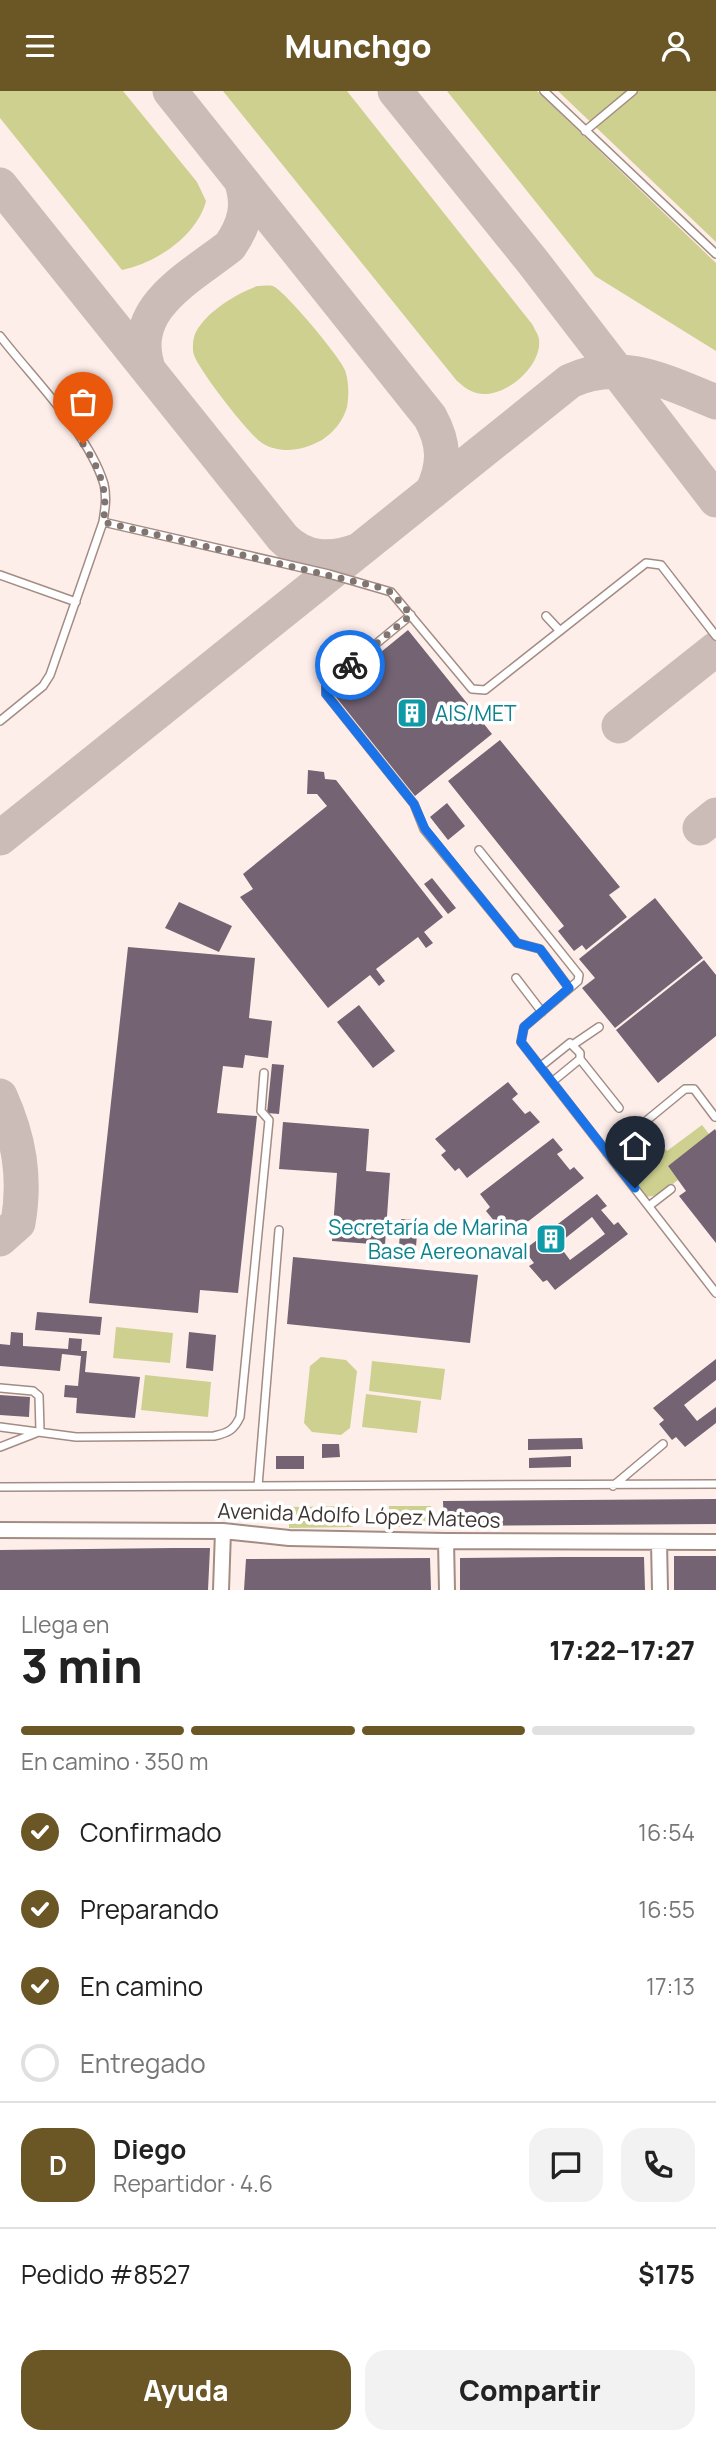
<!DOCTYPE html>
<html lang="es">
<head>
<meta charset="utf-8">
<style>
  :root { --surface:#fff; --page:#f2f2f2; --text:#222; --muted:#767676; --line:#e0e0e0; --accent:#6b5726 }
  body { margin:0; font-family:Manrope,sans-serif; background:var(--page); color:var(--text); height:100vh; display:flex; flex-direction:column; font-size:26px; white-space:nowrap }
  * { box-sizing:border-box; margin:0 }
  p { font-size:23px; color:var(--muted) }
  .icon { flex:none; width:38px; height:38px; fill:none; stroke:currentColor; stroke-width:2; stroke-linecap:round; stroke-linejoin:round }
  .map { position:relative; height:1499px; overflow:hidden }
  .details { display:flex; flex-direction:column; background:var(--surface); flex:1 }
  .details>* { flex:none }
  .pin { position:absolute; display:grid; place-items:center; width:60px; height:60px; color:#fff; margin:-72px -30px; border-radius:50% 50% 50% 0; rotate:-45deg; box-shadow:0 0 7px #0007 }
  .pin .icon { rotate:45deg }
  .courier { position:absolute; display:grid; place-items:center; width:70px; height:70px; margin:-35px; border:5px solid #1a73e8; border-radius:50%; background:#fff; color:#222; box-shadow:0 2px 9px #0007 }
  .headline em { font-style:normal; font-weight:800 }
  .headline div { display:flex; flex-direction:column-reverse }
  .headline { display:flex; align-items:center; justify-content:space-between; height:119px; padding:0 21px }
  h1 { font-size:46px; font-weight:800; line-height:52px }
  .bar { display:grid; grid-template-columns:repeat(4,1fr); gap:10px 7px; align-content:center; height:84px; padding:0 21px }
  .bar i { height:9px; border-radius:5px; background:var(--line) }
  .bar .active { background:var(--accent) }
  .bar p { grid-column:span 4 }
  .line { display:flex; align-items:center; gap:18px; padding:0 21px; border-top:2px solid var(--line) }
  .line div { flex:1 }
  .round { display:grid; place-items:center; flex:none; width:74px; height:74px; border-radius:21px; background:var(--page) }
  ol { padding:0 21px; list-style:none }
  li { display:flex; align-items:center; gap:21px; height:77px }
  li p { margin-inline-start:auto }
  li .icon { padding:7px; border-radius:50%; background:var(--accent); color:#fff; stroke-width:4 }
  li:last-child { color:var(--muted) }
  li i { width:38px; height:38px; border:4px solid var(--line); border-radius:50% }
  .button { display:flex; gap:14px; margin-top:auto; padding:14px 21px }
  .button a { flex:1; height:80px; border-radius:21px; background:var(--accent); color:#fff; font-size:28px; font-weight:800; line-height:80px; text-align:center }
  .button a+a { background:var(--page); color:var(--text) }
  header { display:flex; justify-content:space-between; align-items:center; height:91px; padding:0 21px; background:var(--accent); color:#fff; font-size:32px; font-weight:800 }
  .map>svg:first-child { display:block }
  .green { fill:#cdd08f }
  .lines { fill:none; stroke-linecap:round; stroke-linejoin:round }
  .taxiway { stroke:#cbbcb8; stroke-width:35 }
  .building { fill:#736373; fill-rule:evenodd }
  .service-casing { stroke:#a38c84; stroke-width:10 }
  .minor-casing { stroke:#a38c84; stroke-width:18 }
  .service { stroke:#fff; stroke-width:7 }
  .minor { stroke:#fff; stroke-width:14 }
  .done { stroke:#817571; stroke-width:7; stroke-dasharray:0 12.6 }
  .route { stroke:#1a73e8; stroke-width:9 }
  .labels { text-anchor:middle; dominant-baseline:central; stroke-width:7; stroke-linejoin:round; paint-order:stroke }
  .culture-label { font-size:21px; fill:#0d838f; stroke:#fff; text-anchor:start }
  .street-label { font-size:21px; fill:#3e3431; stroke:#fff }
</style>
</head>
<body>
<header><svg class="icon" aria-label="menu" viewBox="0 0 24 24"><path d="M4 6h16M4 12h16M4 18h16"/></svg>Munchgo<svg class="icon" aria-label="person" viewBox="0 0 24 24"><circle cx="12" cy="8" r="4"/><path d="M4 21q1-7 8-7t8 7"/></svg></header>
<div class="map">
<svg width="716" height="1499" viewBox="0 0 716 1499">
  <rect width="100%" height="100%" fill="#feeee9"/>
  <!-- green -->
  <path class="green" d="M 0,0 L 123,0 L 197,91 L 206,110 C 197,145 156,172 122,179 L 0,27 Z
    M 223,0 L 347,0 L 532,233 C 534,237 538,243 539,248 C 543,277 498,314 471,300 C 466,298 461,293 457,290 Z
    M 447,0 L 537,0 L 716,172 L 716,260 L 595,185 Z
    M 558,0 L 716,0 L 716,151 Z
    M 257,195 C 261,195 268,194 273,195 C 285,200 340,266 345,279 C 349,291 349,304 347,316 C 343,330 334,341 322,349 C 304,359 281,364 262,352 C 248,343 199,279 194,264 C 192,259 193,248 195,243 C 205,221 236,203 257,195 Z
    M 702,1034 L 709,1043 L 668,1075 L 678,1089 L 658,1104 L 646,1106 L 625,1080 L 623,1067 L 654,1044 L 667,1060 Z
    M 116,1236 L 173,1242 L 170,1272 L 113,1267 Z
    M 321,1266 L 346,1269 L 357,1280 L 350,1337 L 341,1344 L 312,1341 L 304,1332 L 310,1275 Z
    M 372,1270 L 445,1278 L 441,1309 L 369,1300 Z
    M 145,1284 L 211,1291 L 208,1326 L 141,1319 Z
    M 366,1303 L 421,1310 L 417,1342 L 362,1336 Z
    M 353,1415 L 353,1436 L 289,1437 L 289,1416 Z
    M 389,1415 L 431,1415 L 434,1436 L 389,1436 Z"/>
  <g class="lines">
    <!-- taxiway -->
    <path class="taxiway" d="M 170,0 L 430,326 C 445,353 445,374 432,401
      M 395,0 L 533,171 L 716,409
      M 0,94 L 283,447 C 305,469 331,470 359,459
      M 149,280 C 126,218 188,188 230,155 C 245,133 250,114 241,89
      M 619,635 L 716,558
      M 700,737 L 716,724
      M 0,747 L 570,290 C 620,266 669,292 716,311
      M 0,1005 C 19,1047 26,1086 18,1132 L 0,1148"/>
  </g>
  <!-- building -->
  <path class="building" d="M 408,539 L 492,643 L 415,705 L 332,601 Z
    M 500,649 L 620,796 L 609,804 L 627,826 L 586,859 L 582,854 L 574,860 L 558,840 L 564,835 L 448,690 Z
    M 308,679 L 324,681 L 325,688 L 336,689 L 443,826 L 424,841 L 433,852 L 426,857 L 418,846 L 376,878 L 385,890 L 379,895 L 370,884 L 328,917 L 240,806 L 253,798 L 243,783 L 327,715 L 317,703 L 307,703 Z
    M 447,712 L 465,735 L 448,749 L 430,726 Z
    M 432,787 L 456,817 L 448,823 L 424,793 Z
    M 655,807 L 703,867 L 615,937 L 582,897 L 595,887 L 579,868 Z
    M 179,811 L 232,835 L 219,861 L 165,837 Z
    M 128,856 L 255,867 L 249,927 L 272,930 L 268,967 L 245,964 L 243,977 L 223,975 L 217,1022 L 257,1025 L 238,1202 L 200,1199 L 198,1222 L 89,1212 Z
    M 704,869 L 716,884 L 716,945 L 658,992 L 616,939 Z
    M 359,914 L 395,960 L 373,977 L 337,931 Z
    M 272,973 L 284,974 L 279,1023 L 267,1022 Z
    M 508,991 L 518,1003 L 512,1008 L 525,1023 L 530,1020 L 540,1031 L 467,1087 L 459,1077 L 455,1080 L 441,1064 L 446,1060 L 435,1048 Z
    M 283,1031 L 369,1038 L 366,1080 L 390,1082 L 385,1154 L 332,1150 L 337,1082 L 279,1078 Z
    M 715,1038 L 716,1040 L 716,1152 L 679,1105 L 686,1100 L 668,1075 Z
    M 553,1047 L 563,1059 L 557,1063 L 570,1079 L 574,1076 L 584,1087 L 512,1143 L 503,1133 L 499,1136 L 486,1120 L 490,1116 L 480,1103 Z
    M 597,1103 L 607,1115 L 601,1119 L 614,1134 L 618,1131 L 628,1143 L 555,1199 L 547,1189 L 543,1191 L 529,1175 L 534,1172 L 524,1159 ZM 592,1126 L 605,1143 L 570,1169 L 558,1153 Z
    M 401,1128 L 418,1129 L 416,1156 L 399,1155 Z
    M 293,1166 L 478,1184 L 470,1252 L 287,1233 Z
    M 37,1221 L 102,1226 L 100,1244 L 35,1239 Z
    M 11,1241 L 23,1242 L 23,1255 L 68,1258 L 69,1247 L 82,1248 L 81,1260 L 87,1260 L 85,1281 L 140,1286 L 135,1327 L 76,1322 L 77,1307 L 64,1306 L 65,1294 L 78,1295 L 81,1265 L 62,1263 L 60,1280 L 0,1275 L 0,1253 L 10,1254 Z
    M 189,1241 L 216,1244 L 213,1280 L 186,1277 Z
    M 716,1268 L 716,1289 L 684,1314 L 697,1330 L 716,1316 L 716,1332 L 685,1356 L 676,1346 L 672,1349 L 659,1333 L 664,1329 L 653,1317 Z
    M 0,1304 L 30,1306 L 29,1326 L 0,1324 Z
    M 582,1347 L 583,1358 L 528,1359 L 528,1348 Z
    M 322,1353 L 339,1353 L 340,1366 L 322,1367 Z
    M 276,1365 L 304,1365 L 304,1378 L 276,1378 Z
    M 571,1365 L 571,1376 L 529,1377 L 529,1367 Z
    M 716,1408 L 716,1433 L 444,1435 L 443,1410 Z
    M 174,1457 L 210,1457 L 208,1499 L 0,1499 L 0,1459 Z
    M 674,1465 L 716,1465 L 716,1499 L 674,1499 Z
    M 563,1466 L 644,1466 L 645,1499 L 460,1499 L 460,1467 Z
    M 430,1467 L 431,1499 L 244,1499 L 246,1468 Z"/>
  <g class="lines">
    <!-- service casing -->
    <g class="service-casing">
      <path id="service" d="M 544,0 L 716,163
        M 585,40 L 633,0
        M 0,245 C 33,288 88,341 104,393 C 107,406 105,418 103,431 L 329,483 L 391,501 L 472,598 L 485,599 L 646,472 L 661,474 L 716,545
        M 0,484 L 76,511
        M 411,524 L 326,594 L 326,603 L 414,713 L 424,738 L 517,852 L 540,858 L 569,897
        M 546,525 L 560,540
        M 0,630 L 43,595 L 50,584 L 103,431
        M 479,759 L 579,884 L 578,890 L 524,936 L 521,951 L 716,1202
        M 516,887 L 542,921
        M 574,953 L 599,936
        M 580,968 L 619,1017
        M 540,976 L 570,952 L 580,962 L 580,968 L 552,991
        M 607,1062 L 685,998 L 694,998 L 715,1026
        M 649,1115 L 671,1098
        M 0,1297 L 33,1300 L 39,1305 L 40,1340
        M 0,1336 L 76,1346 L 214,1345 C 228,1342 234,1339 240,1326 L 269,1029 L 261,1020 L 264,982
        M 0,1356 L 36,1342
        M 258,1395 L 279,1139
        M 613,1395 L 663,1353
        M 0,1396 L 716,1393"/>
    </g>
    <!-- minor casing -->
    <g class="minor-casing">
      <path id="minor" d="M 0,1439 L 223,1440 L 289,1447 L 446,1450 L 716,1451
        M 446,1450 L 447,1499
        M 659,1451 L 660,1499
        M 221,1499 L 223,1440"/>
    </g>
    <!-- service -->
    <use href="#service" class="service"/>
    <!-- minor -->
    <use href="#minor" class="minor"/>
  </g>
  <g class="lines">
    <!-- done -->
    <path class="done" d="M 83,353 C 100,378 109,401 103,431 L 382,497 L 391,501 L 411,524 L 350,574"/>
    <!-- route -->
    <path class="route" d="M 350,574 L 326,594 L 326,603 L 414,713 L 425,738 L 517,852 L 540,858 L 569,897 L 524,936 L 521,951 L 635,1097"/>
  </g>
  <!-- icons -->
  <defs>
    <g id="building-square" transform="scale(1.575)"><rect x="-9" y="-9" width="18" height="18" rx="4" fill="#0f9aa8" stroke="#fff"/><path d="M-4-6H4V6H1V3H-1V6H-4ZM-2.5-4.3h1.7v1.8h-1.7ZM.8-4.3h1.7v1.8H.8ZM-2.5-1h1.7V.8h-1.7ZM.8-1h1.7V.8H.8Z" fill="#fff"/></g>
  </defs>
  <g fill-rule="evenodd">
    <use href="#building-square" x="412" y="622"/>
    <use href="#building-square" x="551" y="1148"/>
  </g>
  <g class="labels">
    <!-- culture labels -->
    <g class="culture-label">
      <text x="435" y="622">AIS/MET</text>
      <text x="528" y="1136" text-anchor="end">Secretaría de Marina<tspan x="528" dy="24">Base Aereonaval</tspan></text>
    </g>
    <!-- street labels -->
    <g class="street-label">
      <text transform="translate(359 1424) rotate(2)">Avenida Adolfo López Mateos</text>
    </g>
  </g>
</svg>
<div class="pin" style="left:83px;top:353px;background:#ea580c"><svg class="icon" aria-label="bag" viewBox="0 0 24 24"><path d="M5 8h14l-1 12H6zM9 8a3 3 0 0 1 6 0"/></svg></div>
<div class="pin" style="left:635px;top:1097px;background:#1f2937"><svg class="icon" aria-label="home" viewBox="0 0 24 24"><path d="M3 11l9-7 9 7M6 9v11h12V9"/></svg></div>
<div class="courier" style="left:350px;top:574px"><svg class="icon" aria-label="bike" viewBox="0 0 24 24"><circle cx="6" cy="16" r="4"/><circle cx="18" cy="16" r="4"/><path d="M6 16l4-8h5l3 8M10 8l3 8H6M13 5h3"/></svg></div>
</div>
<section class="details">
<div class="headline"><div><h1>3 min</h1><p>Llega en</p></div><em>17:22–17:27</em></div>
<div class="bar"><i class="active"></i><i class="active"></i><i class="active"></i><i></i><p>En camino · 350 m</p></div>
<ol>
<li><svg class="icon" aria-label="check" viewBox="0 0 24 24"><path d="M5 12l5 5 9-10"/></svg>Confirmado<p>16:54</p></li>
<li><svg class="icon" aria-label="check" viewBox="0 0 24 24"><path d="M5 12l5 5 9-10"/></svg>Preparando<p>16:55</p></li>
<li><svg class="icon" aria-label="check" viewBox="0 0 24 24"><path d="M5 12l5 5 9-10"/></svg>En camino<p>17:13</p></li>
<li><i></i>Entregado</li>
</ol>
<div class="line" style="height:126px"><b class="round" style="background:var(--accent);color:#fff">D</b><div><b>Diego</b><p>Repartidor · 4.6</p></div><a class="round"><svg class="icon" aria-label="chat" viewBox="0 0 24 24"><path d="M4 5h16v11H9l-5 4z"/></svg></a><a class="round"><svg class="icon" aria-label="phone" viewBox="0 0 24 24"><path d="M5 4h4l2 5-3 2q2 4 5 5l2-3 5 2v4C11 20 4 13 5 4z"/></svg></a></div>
<div class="line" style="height:91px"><div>Pedido #8527</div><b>$175</b></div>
<div class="button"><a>Ayuda</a><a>Compartir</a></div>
</section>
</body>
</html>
